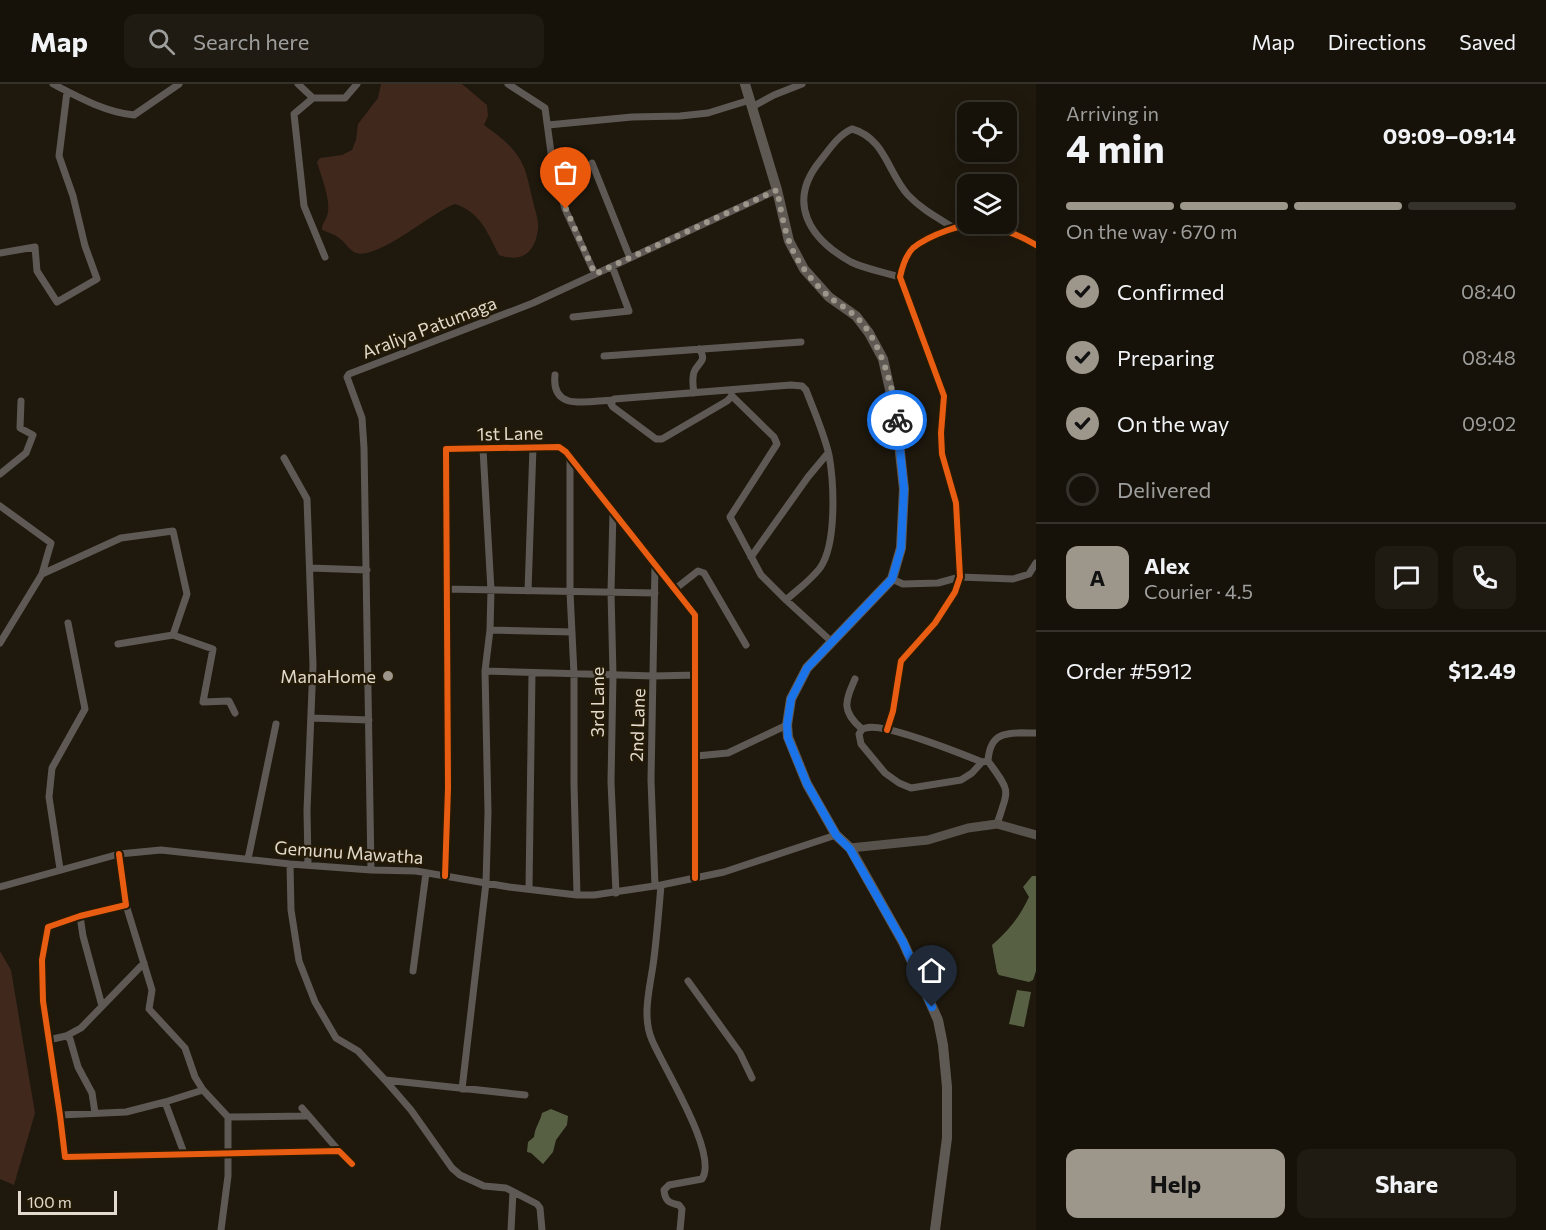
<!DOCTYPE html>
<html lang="en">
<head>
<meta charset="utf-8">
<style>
  :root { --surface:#16120a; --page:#1f1b13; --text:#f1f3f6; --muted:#9e9e9c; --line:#35322b; --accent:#9d968a }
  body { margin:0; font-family:Commissioner,sans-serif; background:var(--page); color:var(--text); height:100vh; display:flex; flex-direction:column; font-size:22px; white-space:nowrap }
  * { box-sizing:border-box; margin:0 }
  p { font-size:20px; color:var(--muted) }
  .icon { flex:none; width:33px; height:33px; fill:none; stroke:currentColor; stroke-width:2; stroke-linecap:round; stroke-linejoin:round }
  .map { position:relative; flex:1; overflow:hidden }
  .panel { display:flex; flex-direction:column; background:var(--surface); width:510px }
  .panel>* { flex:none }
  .controls { position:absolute; left:957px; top:18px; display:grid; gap:12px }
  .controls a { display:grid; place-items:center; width:60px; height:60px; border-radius:12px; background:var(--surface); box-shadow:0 6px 24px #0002,0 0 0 2px var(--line); font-size:30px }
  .scale { position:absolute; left:18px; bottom:15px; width:99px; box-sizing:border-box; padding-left:6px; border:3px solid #e1dacd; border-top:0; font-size:16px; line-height:21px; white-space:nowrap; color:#e1dacd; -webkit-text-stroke:4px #251a06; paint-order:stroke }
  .pin { position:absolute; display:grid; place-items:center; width:51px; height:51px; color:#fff; margin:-62px -26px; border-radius:50% 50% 50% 0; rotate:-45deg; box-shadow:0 0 6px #0007 }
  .pin .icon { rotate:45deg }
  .courier { position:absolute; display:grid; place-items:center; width:60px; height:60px; margin:-30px; border:4px solid #1a73e8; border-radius:50%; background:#fff; color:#222; box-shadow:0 2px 8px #0007 }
  .head em { font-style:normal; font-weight:700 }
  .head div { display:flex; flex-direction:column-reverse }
  .head { display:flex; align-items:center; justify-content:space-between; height:102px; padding:0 30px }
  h1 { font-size:39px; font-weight:700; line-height:45px }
  .bar { display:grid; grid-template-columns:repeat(4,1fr); gap:9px 6px; align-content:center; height:72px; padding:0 30px }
  .bar i { height:8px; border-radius:4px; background:var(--line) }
  .bar .selected { background:var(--accent) }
  .bar p { grid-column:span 4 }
  .line { display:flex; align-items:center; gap:15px; padding:0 30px; border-top:2px solid var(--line) }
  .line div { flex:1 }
  .round { display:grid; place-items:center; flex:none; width:63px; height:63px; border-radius:12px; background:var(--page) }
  ol { padding:0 30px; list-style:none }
  li { display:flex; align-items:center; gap:18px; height:66px }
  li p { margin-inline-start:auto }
  li .icon { padding:6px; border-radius:50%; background:var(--accent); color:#111; stroke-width:4 }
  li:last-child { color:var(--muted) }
  li i { width:33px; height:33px; border:3px solid var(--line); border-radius:50% }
  .action { display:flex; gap:12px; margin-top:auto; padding:12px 30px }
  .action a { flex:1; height:69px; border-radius:12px; background:var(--accent); color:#111; font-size:24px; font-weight:700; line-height:69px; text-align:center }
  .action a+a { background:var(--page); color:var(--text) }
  header { display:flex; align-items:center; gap:36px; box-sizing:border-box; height:84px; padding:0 30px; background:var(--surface); border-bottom:2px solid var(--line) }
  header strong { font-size:28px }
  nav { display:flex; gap:33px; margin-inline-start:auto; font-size:21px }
  .search { width:420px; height:54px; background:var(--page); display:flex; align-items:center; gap:15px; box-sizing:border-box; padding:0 21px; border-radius:12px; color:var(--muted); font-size:22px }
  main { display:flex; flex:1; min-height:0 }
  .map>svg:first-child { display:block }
  .green { fill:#40281d }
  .water { fill:#586044 }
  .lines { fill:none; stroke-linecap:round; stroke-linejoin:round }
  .street { stroke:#5e5955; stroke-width:7 }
  .secondary { stroke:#57524b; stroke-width:9 }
  .primary { stroke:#5f5953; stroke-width:10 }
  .cycleway-casing { stroke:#251a06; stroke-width:10 }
  .cycleway { stroke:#e95d12; stroke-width:6 }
  .done { stroke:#9d968a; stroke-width:6; stroke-dasharray:0 10.8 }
  .route { stroke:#1a73e8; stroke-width:8 }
  .poi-dot { fill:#9d968a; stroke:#251a06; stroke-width:2 }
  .labels { text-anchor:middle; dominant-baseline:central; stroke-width:4.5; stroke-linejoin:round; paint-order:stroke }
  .street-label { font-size:18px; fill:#e1dacd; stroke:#251a06 }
  .poi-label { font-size:18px; fill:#e1dacd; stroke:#251a06; text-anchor:end }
</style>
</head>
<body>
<header>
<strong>Map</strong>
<div class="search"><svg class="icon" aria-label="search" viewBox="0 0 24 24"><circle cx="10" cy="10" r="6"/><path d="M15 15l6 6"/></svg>Search here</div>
<nav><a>Map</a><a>Directions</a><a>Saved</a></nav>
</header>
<main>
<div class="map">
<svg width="1036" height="1146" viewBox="0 0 1036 1146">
  <rect width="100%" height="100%" fill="#1e180d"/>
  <!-- green -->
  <path class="green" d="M 381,0 L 462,0 L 487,21 L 488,32 L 484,41 C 499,52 512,61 521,77 C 527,88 529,101 532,113 C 534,123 539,136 538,145 C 535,169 522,179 499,171 C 487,148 481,129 455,120 C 432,128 378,176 356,169 C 349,166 345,158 339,154 C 334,150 327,148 322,146 C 322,139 325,138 327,132 C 332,118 321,92 317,78 L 320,74 L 342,71 L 352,66 L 356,56 L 358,40 L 378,14 Z
    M 0,867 L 11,886 L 35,1029 L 14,1101 L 0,1095 Z"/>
  <!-- water -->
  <path class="water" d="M 1032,792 L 1036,792 L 1036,887 L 1033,896 L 1029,898 L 999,891 L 997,888 L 992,861 C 1009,846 1019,834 1029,813 L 1023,803 Z
    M 1017,906 L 1031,908 L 1024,943 L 1009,940 Z
    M 551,1025 L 568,1032 L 567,1041 L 556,1056 L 553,1068 L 543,1080 L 531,1069 L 527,1068 L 528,1058 L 534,1053 C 535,1043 540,1038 542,1029 Z"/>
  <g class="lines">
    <!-- street -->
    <path class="street" d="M 53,0 C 78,13 105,28 134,31 L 179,0
      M 298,0 L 313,14 L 345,14 L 357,0
      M 508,0 L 545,24 L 552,76 L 565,125 L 595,190
      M 313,14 L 294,30 L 304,122 L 325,173
      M 752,23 L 774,11 L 802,0
      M 548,41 L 632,33 L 680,32 L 708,29 L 750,16
      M 592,79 L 630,174
      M 0,169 L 35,163 L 37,187 L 57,218 L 97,195 L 85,162 L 73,112 L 59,72 L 67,8
      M 900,193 C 884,188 865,185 851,178 C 810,155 786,119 820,77 C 829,66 838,51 852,45 C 885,54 888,89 908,111 C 921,125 938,134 954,144
      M 573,233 L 629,227 L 612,182
      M 604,272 L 801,258
      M 555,291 C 551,328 588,317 612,316
      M 731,306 L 732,312 L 727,317 L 662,355 L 656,355 L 613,323 L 611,320 L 614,315 L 791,301 L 802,302 L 806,306 C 814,327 824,349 829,371 C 834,399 837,460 820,484 C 811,496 797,506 786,516 L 832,558
      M 694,309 C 693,303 692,294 694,288 C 698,278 708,277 699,265
      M 732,312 L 774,353 L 777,360 L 730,433 L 761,491 L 786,516
      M 570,373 L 570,508 L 574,590 L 574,700 L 577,811
      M 284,374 L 307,415 L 313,581 L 307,726 L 308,781
      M 0,390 L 26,369 L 33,351 L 20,344 L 21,317
      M 0,422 L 51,459 L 42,490
      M 613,427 L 611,508 L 613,591 L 611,698 L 616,809
      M 751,473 L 808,393 L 828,369
      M 655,481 L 651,696 L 655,802
      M 310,484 L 367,486
      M 892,495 L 903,500 L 938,499 L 960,493 L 1013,495 L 1029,490 L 1036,479
      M 446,505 L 655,509
      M 675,505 L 698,487 L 704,489 L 746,561
      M 528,507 L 533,363
      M 490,546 L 572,548
      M 173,551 L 213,565 L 203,618 L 229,617 L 235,629
      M 0,559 L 42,490 L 121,454 L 173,447 L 187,510 L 173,551 L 118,560
      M 485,587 L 654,592 L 696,591
      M 855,595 C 845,618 841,627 862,645
      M 311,634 L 369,636
      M 887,646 L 893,627 L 901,577 L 935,539 L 955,508 L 960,493 L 956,419 L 942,370 L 941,349 L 944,312 L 900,193 C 902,184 906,171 913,164 C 928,152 965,137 983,141 C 1001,144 1021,152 1036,161
      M 696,672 L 728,669 L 787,641
      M 982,678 C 962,670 883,638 866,644 C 861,645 862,646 859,650 L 861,660 L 885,689 L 899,699 L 911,704 L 961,696 L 972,689 L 982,678 L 988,677
      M 997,740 C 1009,703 1011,709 988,677 C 990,645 1010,649 1036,649
      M 119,770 L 126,821 L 80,832 L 48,843 L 42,876 L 43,917 L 60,1031 L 65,1073 L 339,1067 L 352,1080
      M 248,775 L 276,640
      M 290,780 L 291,826 L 299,877 L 315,918 L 336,954 L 358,967 L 385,996 L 411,1026 L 452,1084 L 460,1091 L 484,1102 L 506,1104 L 537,1120 L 540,1124 L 542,1146
      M 60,785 L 49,713 L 52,684 L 85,625 L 68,539
      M 371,786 L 364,364 L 362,334 L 347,293 L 349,290 L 533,219 L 777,106
      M 445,792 L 448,704 L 446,365 L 559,363 L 566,368 L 695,531 L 695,794
      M 661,801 C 659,825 657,850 654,874 C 651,900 641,931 652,956 C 663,983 719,1070 702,1095 L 669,1101 L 664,1106 C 665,1117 669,1119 679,1121 L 682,1125 L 680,1146
      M 0,803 L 119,770 L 161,766 L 290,780 L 371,786 L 416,787 L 509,803 L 577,811 L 594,811 L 661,801 L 724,788 L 836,751
      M 529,805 L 532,589
      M 126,821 L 152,906 L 149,925 L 185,964 L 195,993 L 203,1006 L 228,1033 L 307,1032
      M 80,832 L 83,852 L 102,922
      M 413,887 L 426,789
      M 688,897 L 740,969 L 752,994
      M 66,952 L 81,944 L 144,879
      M 48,956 L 66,952 L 70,955 L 78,983 L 92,1009 L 95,1029
      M 385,996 L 525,1011
      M 462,1005 L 486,799 L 488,728 L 485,587 L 490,546 L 491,506 L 483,365
      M 302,1024 L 339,1067
      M 60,1031 L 126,1028 L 165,1018
      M 184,1069 L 165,1018 L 203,1006
      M 221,1146 L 228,1092 L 228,1033
      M 511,1146 L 513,1108"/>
    <!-- secondary -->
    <path class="secondary" d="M 850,764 L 928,756 L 968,744 L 997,740 L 1036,751"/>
    <!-- primary -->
    <path class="primary" d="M 745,0 L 777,106 L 789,157 L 804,185 L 829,213 L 856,232 L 869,249 L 883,275 L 896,332 L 904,405 L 901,464 L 892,495 L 807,584 L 791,615 L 787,641 L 788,653 L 807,700 L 836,751 L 850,764 L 903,858 L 938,936 L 943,961 L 947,1003 L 947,1054 L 935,1146"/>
    <!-- cycleway casing -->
    <g class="cycleway-casing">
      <path id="cycleway" d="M 887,646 L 893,627 L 901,577 L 935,539 L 955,508 L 960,493 L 956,419 L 942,370 L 941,349 L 944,312 L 900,193 C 902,184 906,171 913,164 C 928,152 965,137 983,141 C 1001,144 1021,152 1036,161
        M 119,770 L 126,821 L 80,832 L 48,843 L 42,876 L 43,917 L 60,1031 L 65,1073 L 339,1067 L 352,1080
        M 445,792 L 448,704 L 446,365 L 559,363 L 566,368 L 695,531 L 695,794"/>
    </g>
    <!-- cycleway -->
    <use href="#cycleway" class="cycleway"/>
  </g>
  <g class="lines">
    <!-- done -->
    <path class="done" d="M 566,125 L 595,190 L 777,106 C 782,130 785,155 798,176 C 806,189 819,205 832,215 C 839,220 847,225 854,231 C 879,251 894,305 897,336"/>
    <!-- route -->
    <path class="route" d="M 897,336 L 904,405 L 901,464 L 892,495 L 807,584 L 791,615 L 787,641 L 788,654 L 807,700 L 836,751 L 850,765 L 903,858 L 932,923"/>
  </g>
  <!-- markers -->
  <circle class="poi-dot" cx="388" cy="592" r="6"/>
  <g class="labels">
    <!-- street labels -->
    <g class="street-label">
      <text transform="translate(429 243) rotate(-21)">Araliya Patumaga</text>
      <text transform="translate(510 349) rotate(-1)">1st Lane</text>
      <text transform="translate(597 618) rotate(-90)">3rd Lane</text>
      <text transform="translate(637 641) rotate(-88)">2nd Lane</text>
      <text transform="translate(349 768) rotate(4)">Gemunu Mawatha</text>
    </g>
    <!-- poi labels -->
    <g class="poi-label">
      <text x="376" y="592">ManaHome</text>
    </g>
  </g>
</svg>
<div class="controls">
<a><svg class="icon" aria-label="locate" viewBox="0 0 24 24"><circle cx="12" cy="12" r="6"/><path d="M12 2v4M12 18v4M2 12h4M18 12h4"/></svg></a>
<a><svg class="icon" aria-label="layers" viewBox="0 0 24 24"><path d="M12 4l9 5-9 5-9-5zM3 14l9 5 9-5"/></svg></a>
</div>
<div class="scale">100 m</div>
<div class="pin" style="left:566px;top:125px;background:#ea580c"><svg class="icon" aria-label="bag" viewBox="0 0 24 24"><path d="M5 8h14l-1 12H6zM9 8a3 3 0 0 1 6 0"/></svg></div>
<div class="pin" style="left:932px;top:923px;background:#1f2937"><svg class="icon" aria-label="home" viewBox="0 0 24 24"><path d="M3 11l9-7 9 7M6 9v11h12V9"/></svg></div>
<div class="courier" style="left:897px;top:336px"><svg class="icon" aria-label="bike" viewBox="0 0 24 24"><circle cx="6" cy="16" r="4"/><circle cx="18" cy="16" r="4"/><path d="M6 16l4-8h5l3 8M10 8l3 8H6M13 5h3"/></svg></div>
</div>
<section class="panel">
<div class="head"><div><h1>4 min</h1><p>Arriving in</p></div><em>09:09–09:14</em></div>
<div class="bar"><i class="selected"></i><i class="selected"></i><i class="selected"></i><i></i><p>On the way · 670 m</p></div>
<ol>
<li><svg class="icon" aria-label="check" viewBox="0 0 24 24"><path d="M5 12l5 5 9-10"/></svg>Confirmed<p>08:40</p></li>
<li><svg class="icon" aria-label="check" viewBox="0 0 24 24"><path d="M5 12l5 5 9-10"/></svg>Preparing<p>08:48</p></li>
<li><svg class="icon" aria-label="check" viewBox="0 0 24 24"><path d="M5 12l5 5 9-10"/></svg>On the way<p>09:02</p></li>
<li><i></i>Delivered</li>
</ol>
<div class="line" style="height:108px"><b class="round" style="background:var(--accent);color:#111">A</b><div><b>Alex</b><p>Courier · 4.5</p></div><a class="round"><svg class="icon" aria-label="chat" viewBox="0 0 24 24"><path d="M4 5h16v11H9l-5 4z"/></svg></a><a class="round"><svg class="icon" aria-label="phone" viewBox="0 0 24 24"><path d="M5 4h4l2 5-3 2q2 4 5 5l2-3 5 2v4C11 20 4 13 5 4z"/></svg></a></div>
<div class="line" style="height:78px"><div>Order #5912</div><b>$12.49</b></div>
<div class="action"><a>Help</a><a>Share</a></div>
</section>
</main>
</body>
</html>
